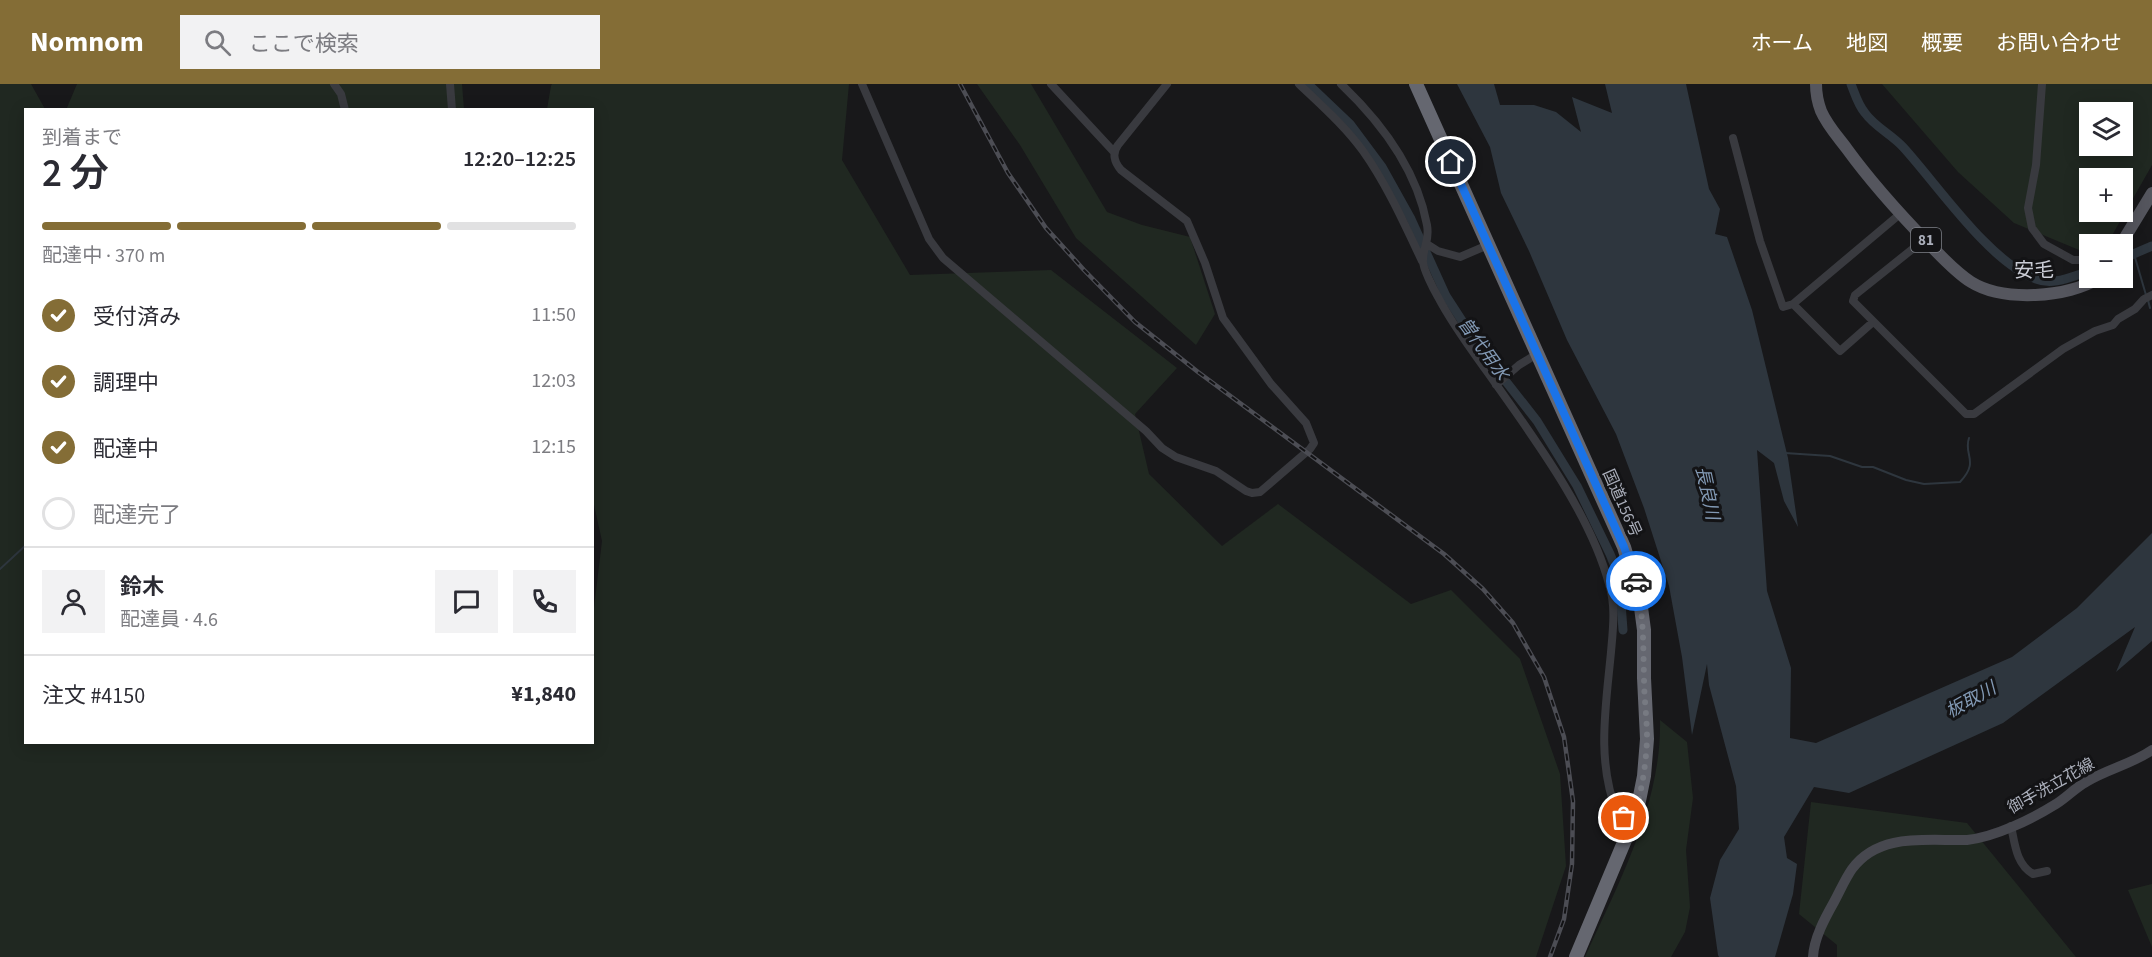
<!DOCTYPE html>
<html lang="ja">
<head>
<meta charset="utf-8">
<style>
  :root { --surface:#fff; --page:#f2f2f3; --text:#2b2b33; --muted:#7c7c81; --line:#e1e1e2; --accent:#846d36 }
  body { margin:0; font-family:"Source Sans 3","Noto Sans JP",sans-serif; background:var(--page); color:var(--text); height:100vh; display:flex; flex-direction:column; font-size:22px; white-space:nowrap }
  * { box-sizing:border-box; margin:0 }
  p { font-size:20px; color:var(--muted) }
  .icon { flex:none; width:33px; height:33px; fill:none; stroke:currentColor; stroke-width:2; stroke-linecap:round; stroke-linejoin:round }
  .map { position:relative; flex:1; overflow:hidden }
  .panel { position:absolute; left:24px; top:24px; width:570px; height:636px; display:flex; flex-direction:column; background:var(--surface); border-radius:0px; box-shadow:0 3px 15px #0003 }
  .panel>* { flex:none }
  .tools { position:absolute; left:2079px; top:18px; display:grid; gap:12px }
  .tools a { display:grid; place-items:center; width:54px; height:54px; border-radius:0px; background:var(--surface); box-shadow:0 3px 15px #0003; font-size:30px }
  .pin { position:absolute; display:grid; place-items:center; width:51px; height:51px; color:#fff; margin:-26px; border:3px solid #fff; border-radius:50%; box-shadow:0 2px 6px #0007 }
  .courier { position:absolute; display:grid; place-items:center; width:60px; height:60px; margin:-30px; border:4px solid #1a73e8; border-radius:50%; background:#fff; color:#222; box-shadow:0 2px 8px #0007 }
  .overview em { font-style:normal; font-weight:600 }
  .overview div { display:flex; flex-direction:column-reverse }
  .overview { display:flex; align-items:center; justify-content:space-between; height:102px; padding:0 18px }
  h1 { font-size:39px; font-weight:600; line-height:45px }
  .bar { display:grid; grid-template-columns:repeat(4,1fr); gap:9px 6px; align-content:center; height:72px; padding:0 18px }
  .bar i { height:8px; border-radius:4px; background:var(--line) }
  .bar .selected { background:var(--accent) }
  .bar p { grid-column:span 4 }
  .line { display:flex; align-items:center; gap:15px; padding:0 18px; border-top:2px solid var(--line) }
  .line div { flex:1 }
  .round { display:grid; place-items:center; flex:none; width:63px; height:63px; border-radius:0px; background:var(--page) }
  ol { padding:0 18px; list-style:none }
  li { display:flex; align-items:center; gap:18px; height:66px }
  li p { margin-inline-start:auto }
  li .icon { padding:6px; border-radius:50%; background:var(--accent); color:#fff; stroke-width:4 }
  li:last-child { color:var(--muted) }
  li i { width:33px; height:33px; border:3px solid var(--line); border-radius:50% }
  header { display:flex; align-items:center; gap:36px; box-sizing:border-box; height:84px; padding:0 30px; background:var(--accent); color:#fff }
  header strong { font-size:28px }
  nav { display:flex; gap:33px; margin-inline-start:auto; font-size:21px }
  .search { width:420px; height:54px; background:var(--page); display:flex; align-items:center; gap:15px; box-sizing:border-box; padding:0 21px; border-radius:0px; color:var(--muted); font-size:22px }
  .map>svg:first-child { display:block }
  .green { fill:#202821; fill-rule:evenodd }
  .water { fill:#2e363e }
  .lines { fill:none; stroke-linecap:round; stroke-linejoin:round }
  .stream { stroke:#2e363e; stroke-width:2 }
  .canal { stroke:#2e363e; stroke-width:9 }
  .street { stroke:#393a3f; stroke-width:8 }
  .secondary { stroke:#47484f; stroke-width:10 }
  .primary { stroke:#55565e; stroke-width:12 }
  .highway { stroke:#656770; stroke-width:14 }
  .rail-casing { stroke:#4c4d54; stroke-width:4.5 }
  .rail { stroke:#131315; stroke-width:2; stroke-dasharray:7; stroke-linecap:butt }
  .done { stroke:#777a82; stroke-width:6; stroke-dasharray:0 10.8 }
  .route { stroke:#1a73e8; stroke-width:8 }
  .labels { text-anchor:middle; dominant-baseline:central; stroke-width:6; stroke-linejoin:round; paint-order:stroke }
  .shield { fill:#131315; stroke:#7d8088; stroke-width:1.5 }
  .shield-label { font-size:15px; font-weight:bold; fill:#aaaeba }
  .street-label { font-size:16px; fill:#aaaeba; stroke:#131315 }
  .water-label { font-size:18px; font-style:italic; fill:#8299b4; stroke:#131315 }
  .quarter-label { font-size:20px; fill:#cbcdd6; stroke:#131315 }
</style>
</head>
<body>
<header>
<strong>Nomnom</strong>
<div class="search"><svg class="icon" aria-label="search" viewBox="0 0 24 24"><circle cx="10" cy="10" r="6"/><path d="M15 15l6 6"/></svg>ここで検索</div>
<nav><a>ホーム</a><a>地図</a><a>概要</a><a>お問い合わせ</a></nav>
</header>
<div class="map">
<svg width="2152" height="873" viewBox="0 0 2152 873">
  <rect width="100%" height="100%" fill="#18181a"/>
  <!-- green -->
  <path class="green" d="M 0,0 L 31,0 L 45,25 L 26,26 L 26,658 L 592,658 L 592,540 L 602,457 L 592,412 L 592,26 L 547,25 L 551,2 L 552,0 L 849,0 L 842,76 L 910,191 L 1051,186 L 1177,284 L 1135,330 L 1149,390 L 1222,462 L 1278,420 L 1411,520 L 1451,506 L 1520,575 L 1560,690 L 1566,782 L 1536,873 L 0,873 Z
    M 77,0 L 462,0 L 464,25 L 66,26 Z
    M 977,0 L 1031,0 L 1107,128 L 1142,141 L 1190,153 L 1215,230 L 1196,261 L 1076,154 L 1020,61 Z
    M 1882,0 L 2152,0 L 2152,81 L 2110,155 L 2099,160 L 2090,160 L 2089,166 L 2084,168 L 2014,139 L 1958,88 ZM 2090,28 L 2122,28 L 2122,62 L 2090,62 ZM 2090,94 L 2122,94 L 2122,128 L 2090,128 Z
    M 1660,636 L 1687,658 L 1693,714 L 1686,766 L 1690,823 L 1685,848 L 1671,873 L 1585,873 C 1618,800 1662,719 1660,636 Z
    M 1811,718 L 1967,739 L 2076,873 L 1837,873 L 1837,861 L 1799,830 Z
    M 2152,800 L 2152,863 L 2128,806 Z"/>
  <!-- water -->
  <path class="water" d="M 1457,0 L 1494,0 L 1500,21 L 1534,21 L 1556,28 L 1581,48 L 1572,13 L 1612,29 L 1605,0 L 1686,0 L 1709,105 L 1720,125 L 1715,150 L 1727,153 L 1752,226 L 1788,374 L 1798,443 L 1784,417 L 1774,379 L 1757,366 L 1767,507 L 1791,584 L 1790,654 L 1816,659 L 2012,573 L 2077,524 L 2152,449 L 2152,557 L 2116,588 L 2135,543 L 2003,639 L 1849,709 L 1814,703 L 1784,753 L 1787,774 L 1797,780 L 1793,810 L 1775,873 L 1719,873 L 1718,871 L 1710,814 L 1720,776 L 1739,745 L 1736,702 L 1709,601 L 1707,580 L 1692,651 L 1682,573 L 1669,502 L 1644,424 L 1616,350 L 1567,256 L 1529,167 L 1501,109 L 1490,63 Z"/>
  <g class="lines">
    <!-- stream -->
    <path class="stream" d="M 2134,170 L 2146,211
      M 2148,216 L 2150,224
      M 1785,369 L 1830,372 L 1862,383 L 1873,383 L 1906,396 L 1924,400 L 1960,398 C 1980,377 1963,371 1969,354
      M 0,485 L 26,461"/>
    <!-- canal -->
    <path class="canal" d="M 1308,0 L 1350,40 L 1382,83 L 1411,135 L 1446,212 L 1479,263 L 1537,337 L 1577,402 L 1610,470 L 1619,492 L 1623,546
      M 1851,0 C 1855,10 1858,21 1865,29 C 1875,43 1891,50 1903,63 C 1937,100 1989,178 2036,195 C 2054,202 2072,192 2090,187
      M 2122,175 L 2152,162"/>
    <!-- street -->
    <path class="street" d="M 334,0 L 341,10 L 345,26
      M 450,0 L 452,26
      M 862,0 L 929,155 L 943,174 L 1146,347 L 1162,364 L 1176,373 L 1216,387 L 1246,407 L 1252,409 L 1260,408 L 1310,365 L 1314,359 L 1306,339 L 1271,300 L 1223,234 L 1205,179 L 1187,137 L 1121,86 C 1114,78 1112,69 1118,61 L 1167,0
      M 1051,0 L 1114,68
      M 1299,0 C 1321,21 1345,42 1363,67 C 1387,101 1404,139 1422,177
      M 1341,0 C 1381,38 1417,86 1427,141 C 1430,158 1423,162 1423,176 C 1422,183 1434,206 1438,213 C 1452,240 1470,264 1488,289 C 1531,350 1590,428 1609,500 C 1616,522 1613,545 1611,568 C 1606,622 1596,676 1617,729 L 1633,737
      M 2042,0 L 2036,81 L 2028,124 L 2032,144 L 2044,160 L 2073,176 L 2090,176
      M 1733,54 L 1760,157 L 1783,223 L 1793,220
      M 1925,155 L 1855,211 L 1853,217 L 1966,330 L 1974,330 L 2063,265 L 2095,247 L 2113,241 L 2118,235 L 2135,225 L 2144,215 L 2152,211
      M 1427,160 L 1438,167 L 1460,173 L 1488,161
      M 1873,238 L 1840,267 L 1793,220 L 1900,130
      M 1496,301 L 1519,281 L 1537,270
      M 2011,742 C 2015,760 2016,780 2033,790 L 2047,787"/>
    <!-- secondary -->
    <path class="secondary" d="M 1813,873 C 1814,854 1825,834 1834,818 C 1840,807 1845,795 1852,785 C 1879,748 1927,757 1967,756 C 1995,753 2032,735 2056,720 C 2067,713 2075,704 2086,698 C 2107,685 2132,680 2152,666"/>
    <!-- primary -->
    <path class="primary" d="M 1816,0 C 1816,9 1818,19 1821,27 C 1827,41 1838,53 1847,65 C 1871,98 1898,128 1927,158 C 1941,172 1955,188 1971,198 C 2003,218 2068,214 2099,194
      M 2121,160 L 2152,109"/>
    <!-- highway -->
    <path class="highway" d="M 1416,0 L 1624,463 L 1640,516 L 1644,546 L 1644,594 L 1647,655 L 1644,692 L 1639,717 L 1630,744 L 1576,873"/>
    <!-- rail casing -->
    <g class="rail-casing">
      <path id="rail" d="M 960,0 L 1008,89 L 1046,144 L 1084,186 L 1135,238 L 1198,288 L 1444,470 L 1483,505 L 1513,539 L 1544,593 L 1564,653 L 1573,717 L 1572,780 L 1564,835 L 1550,873"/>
    </g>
    <!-- rail -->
    <use href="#rail" class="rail"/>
  </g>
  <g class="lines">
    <!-- done -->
    <path class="done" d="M 1624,734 L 1633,737 C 1641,710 1646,683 1647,655 C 1647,634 1644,614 1644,594 C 1643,559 1644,532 1636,497"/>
    <!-- route -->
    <path class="route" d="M 1451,78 L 1624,463 L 1636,497"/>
  </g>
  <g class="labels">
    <!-- shield labels -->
    <rect class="shield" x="1911" y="144" width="30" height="24" rx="4.5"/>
    <g class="shield-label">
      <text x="1926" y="156">81</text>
    </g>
    <!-- street labels -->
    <g class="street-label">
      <text transform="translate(1622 419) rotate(66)">国道156号</text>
      <text transform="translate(2051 702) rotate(-29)">御手洗立花線</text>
    </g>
    <!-- water labels -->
    <g class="water-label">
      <text transform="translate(1483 265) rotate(54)">曽代用水</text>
      <text transform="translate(1707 409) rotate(78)">長良川</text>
      <text transform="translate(1971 616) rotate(-29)">板取川</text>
    </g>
    <!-- quarter labels -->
    <g class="quarter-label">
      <text x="2034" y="187">安毛</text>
    </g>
  </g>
</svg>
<div class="tools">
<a><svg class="icon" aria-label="layers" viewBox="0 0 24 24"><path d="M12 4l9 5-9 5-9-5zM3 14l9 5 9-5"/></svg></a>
<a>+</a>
<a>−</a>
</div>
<div class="pin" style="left:1624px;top:734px;background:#ea580c"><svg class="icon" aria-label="bag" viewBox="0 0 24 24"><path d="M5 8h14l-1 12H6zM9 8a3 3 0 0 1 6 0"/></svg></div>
<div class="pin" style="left:1451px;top:78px;background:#1f2937"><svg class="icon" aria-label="home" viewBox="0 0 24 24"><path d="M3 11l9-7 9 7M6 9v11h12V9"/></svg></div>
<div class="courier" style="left:1636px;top:497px"><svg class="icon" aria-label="car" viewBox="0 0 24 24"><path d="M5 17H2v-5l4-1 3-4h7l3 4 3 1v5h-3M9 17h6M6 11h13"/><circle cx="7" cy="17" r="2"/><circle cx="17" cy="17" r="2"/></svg></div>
<section class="panel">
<div class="overview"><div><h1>2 分</h1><p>到着まで</p></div><em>12:20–12:25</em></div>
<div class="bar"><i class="selected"></i><i class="selected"></i><i class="selected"></i><i></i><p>配達中 · 370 m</p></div>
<ol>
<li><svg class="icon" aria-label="check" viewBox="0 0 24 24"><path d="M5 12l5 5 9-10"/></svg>受付済み<p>11:50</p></li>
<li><svg class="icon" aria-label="check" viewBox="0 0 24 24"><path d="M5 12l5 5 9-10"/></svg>調理中<p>12:03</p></li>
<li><svg class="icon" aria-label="check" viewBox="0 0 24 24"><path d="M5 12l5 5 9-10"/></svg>配達中<p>12:15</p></li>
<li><i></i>配達完了</li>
</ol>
<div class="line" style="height:108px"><a class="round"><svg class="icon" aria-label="person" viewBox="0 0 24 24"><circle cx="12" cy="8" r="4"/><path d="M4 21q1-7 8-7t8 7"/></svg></a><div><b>鈴木</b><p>配達員 · 4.6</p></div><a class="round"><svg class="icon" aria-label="chat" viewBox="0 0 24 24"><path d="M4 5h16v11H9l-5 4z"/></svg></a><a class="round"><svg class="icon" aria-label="phone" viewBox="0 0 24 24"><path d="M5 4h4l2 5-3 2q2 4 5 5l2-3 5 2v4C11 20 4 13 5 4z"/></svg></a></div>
<div class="line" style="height:78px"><div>注文 #4150</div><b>¥1,840</b></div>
</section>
</div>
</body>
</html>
